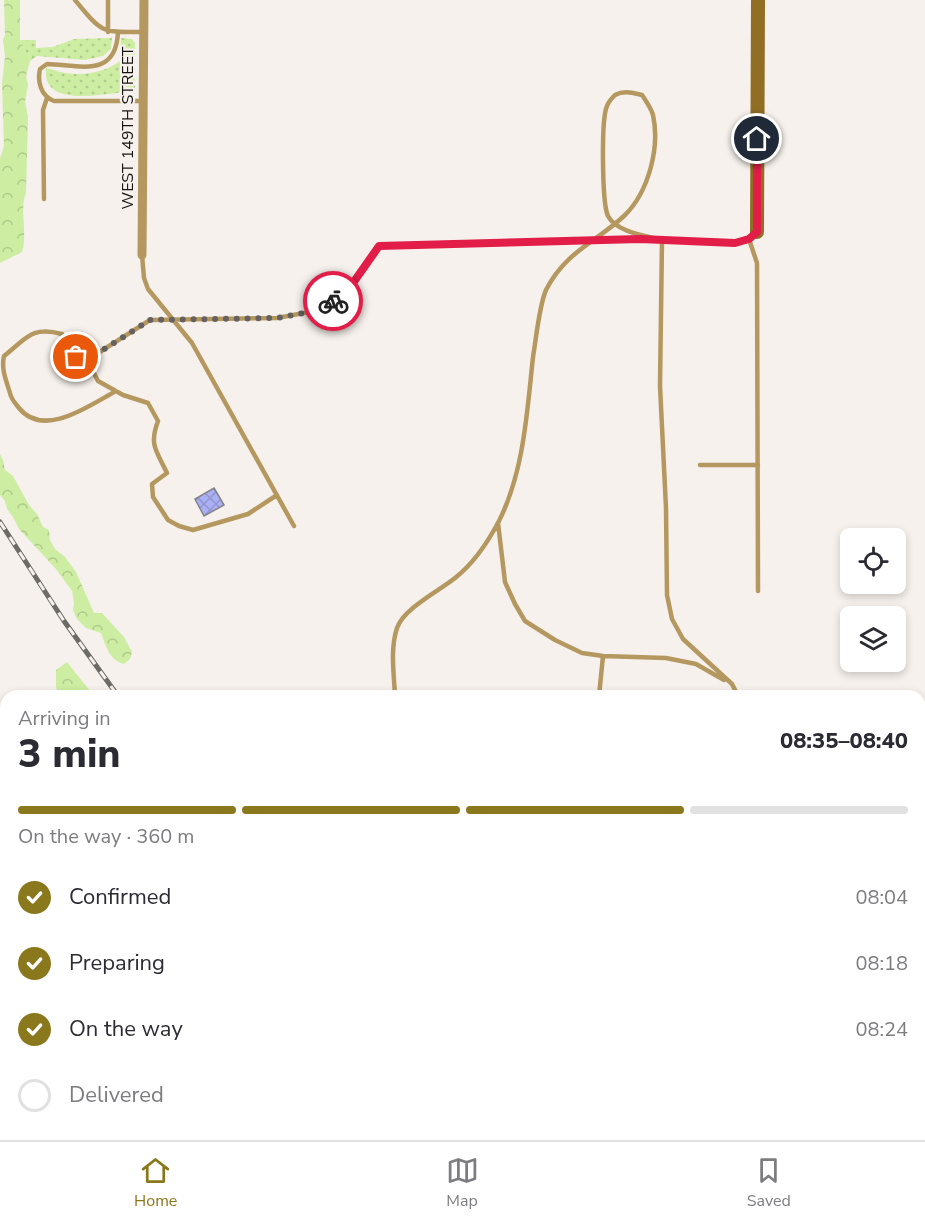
<!DOCTYPE html>
<html lang="en">
<head>
<meta charset="utf-8">
<style>
  :root { --surface:#fff; --page:#f2f2f3; --text:#2b2b33; --muted:#7c7c81; --line:#e1e1e2; --accent:#8a781c }
  body { margin:0; font-family:"Nunito Sans",sans-serif; background:var(--page); color:var(--text); height:100vh; display:flex; flex-direction:column; font-size:22px; white-space:nowrap }
  * { box-sizing:border-box; margin:0 }
  p { font-size:20px; color:var(--muted) }
  .icon { flex:none; width:33px; height:33px; fill:none; stroke:currentColor; stroke-width:2; stroke-linecap:round; stroke-linejoin:round }
  .map { position:relative; flex:1; overflow:hidden }
  .details { position:absolute; left:0px; top:690px; width:926px; height:450px; display:flex; flex-direction:column; background:var(--surface); border-radius:18px 18px 0 0; box-shadow:0 3px 9px #0003 }
  .details>* { flex:none }
  .tools { position:absolute; left:840px; top:528px; display:grid; gap:12px }
  .tools a { display:grid; place-items:center; width:66px; height:66px; border-radius:9px; background:var(--surface); box-shadow:0 3px 9px #0003; font-size:30px }
  .pin { position:absolute; display:grid; place-items:center; width:51px; height:51px; color:#fff; margin:-26px; border:3px solid #fff; border-radius:50%; box-shadow:0 2px 6px #0007 }
  .courier { position:absolute; display:grid; place-items:center; width:60px; height:60px; margin:-30px; border:4px solid #e11d48; border-radius:50%; background:#fff; color:#222; box-shadow:0 2px 8px #0007 }
  .head em { font-style:normal; font-weight:800 }
  .head div { display:flex; flex-direction:column-reverse }
  .head { display:flex; align-items:center; justify-content:space-between; height:102px; padding:0 18px }
  h1 { font-size:39px; font-weight:800; line-height:45px }
  .bar { display:grid; grid-template-columns:repeat(4,1fr); gap:9px 6px; align-content:center; height:72px; padding:0 18px }
  .bar i { height:8px; border-radius:4px; background:var(--line) }
  .bar .selected { background:var(--accent) }
  .bar p { grid-column:span 4 }
  ol { padding:0 18px; list-style:none }
  li { display:flex; align-items:center; gap:18px; height:66px }
  li p { margin-inline-start:auto }
  li .icon { padding:6px; border-radius:50%; background:var(--accent); color:#fff; stroke-width:4 }
  li:last-child { color:var(--muted) }
  li i { width:33px; height:33px; border:3px solid var(--line); border-radius:50% }
  .tab-bar { display:flex; justify-content:space-around; align-items:center; height:84px; border-top:2px solid var(--line); background:var(--surface); font-size:16px; color:var(--muted) }
  .tab-bar a { display:grid; justify-items:center; gap:3px }
  .tab-bar .selected { color:var(--accent) }
  .map>svg:first-child { display:block }
  .grass { fill:url(#grass-dots) }
  .forest { fill:url(#forest-crowns) }
  .lines { fill:none; stroke-linecap:round; stroke-linejoin:round }
  .stream { stroke:#4373a2; stroke-width:3 }
  .building { fill:url(#building-cross-hatch); stroke:#828389; stroke-width:1.5 }
  .lane { stroke:#b59860; stroke-width:4.5 }
  .street { stroke:#b59860; stroke-width:9 }
  .secondary { stroke:#906e24; stroke-width:14 }
  .rail-casing { stroke:#6d6b68; stroke-width:5 }
  .rail { stroke:#f6f1ec; stroke-width:3; stroke-dasharray:9; stroke-linecap:butt }
  .done { stroke:#64615e; stroke-width:6; stroke-dasharray:0 10.8 }
  .route { stroke:#e11d48; stroke-width:8 }
  .labels { text-anchor:middle; dominant-baseline:central; stroke-width:4.5; stroke-linejoin:round; paint-order:stroke }
  .street-label { font-size:16px; fill:#151412; stroke:#f6f1ec }
</style>
</head>
<body>
<div class="map">
<svg width="925" height="1140" viewBox="0 0 925 1140">
  <defs>
    <pattern id="grass-dots" width="8" height="8" patternUnits="userSpaceOnUse" patternTransform="scale(1.5)"><rect width="8" height="8" fill="#cdeda2"/><path d="M2 2h.1M6 6h.1" fill="none" stroke="#afca8a" stroke-width="1.8" stroke-linecap="round"/></pattern>
    <pattern id="forest-crowns" width="20" height="18" patternUnits="userSpaceOnUse" patternTransform="scale(1.5)"><rect width="20" height="18" fill="#cdeda2"/><path d="M2 6a3 3 0 1 1 6 0M12 15a3 3 0 1 1 6 0" fill="none" stroke="#afca8a"/></pattern>
    <pattern id="building-cross-hatch" width="8" height="8" patternUnits="userSpaceOnUse" patternTransform="scale(1.5)"><rect width="8" height="8" fill="#abaff4"/><path d="M0 0l8 8M0 8l8-8" fill="none" stroke="#9296d0"/></pattern>
  </defs>
  <rect width="100%" height="100%" fill="#f6f1ec"/>
  <!-- grass -->
  <path class="grass" d="M 112,38 L 111,49 L 103,56 L 85,60 L 37,56 L 30,61 L 20,40 L 36,40 L 36,48 L 53,47 L 74,39 Z
    M 121,38 L 132,39 L 135,43 L 135,91 C 110,92 41,111 46,68 C 53,69 58,72 65,73 C 83,76 106,72 120,61 Z"/>
  <!-- forest -->
  <path class="forest" d="M 4,0 L 20,0 L 20,40 L 30,61 L 26,76 L 28,85 L 25,102 L 28,117 L 26,192 C 19,211 28,232 22,252 L 0,263 L 0,158 L 4,146 L 2,84 L 5,56 L 3,40 L 5,35 Z
    M 0,454 L 3,460 L 5,470 L 13,476 L 29,505 L 37,514 L 43,527 L 49,530 L 50,540 L 55,549 L 65,557 L 76,572 L 94,613 L 102,613 L 124,637 L 132,652 L 130,659 L 124,664 C 109,660 106,646 101,633 L 86,628 L 77,619 L 73,610 L 74,603 L 72,591 L 56,569 L 19,529 L 13,517 L 7,509 L 5,501 L 0,495 Z
    M 67,662 L 94,696 L 59,696 L 56,687 L 56,670 Z
    M 103,1134 L 663,1134 L 677,1140 L 94,1140 Z"/>
  <g class="lines">
    <!-- stream -->
    <path class="stream" d="M 416,1134 L 417,1136 L 438,1140"/>
  </g>
  <!-- building -->
  <path class="building" d="M 214,488 L 224,505 L 204,516 L 195,499 Z"/>
  <g class="lines">
    <!-- lane -->
    <path class="lane" d="M 75,0 C 103,34 101,32 144,32
      M 108,32 L 108,0
      M 118,32 C 116,79 79,65 47,64 L 40,69 C 37,82 41,96 54,101 L 144,101
      M 44,199 L 43,110 L 47,98
      M 659,239 C 686,240 735,250 756,233
      M 749,239 L 757,263 L 758,591
      M 142,255 L 144,278 L 148,289 L 192,343 L 294,526
      M 87,360 L 98,381 L 123,395 L 148,403 L 158,421 C 149,445 156,450 167,473 L 152,484 L 153,497 L 168,520 L 179,526 L 193,530 L 248,514 L 277,495
      M 116,391 C 90,405 44,439 19,408 C 15,403 11,399 10,393 C 6,380 1,369 4,356 C 27,338 31,326 62,334 L 76,357 L 87,360 L 150,320 L 277,318 L 320,310 L 346,293 L 379,246 L 650,239
      M 700,465 L 758,465
      M 498,523 L 505,582 L 515,604 L 525,621 L 555,640 L 582,653 L 603,656
      M 395,696 C 394,674 390,649 397,628 C 404,608 439,591 455,578 C 474,563 488,542 499,521 C 524,471 527,412 533,357 C 536,340 539,306 546,290 C 565,252 595,243 624,216 C 649,192 660,147 653,115 C 651,108 646,101 642,95 C 633,93 624,90 615,95 C 613,97 608,103 607,106 C 601,119 602,204 608,216 C 616,232 647,236 662,240 L 660,386 L 666,508 L 667,595 L 672,619 L 683,639 L 732,684 L 738,696
      M 599,696 L 603,656 L 666,658 L 696,664 L 724,680
      M 920,854 L 925,853
      M 887,1134 L 911,1140"/>
    <!-- street -->
    <path class="street" d="M 142,255 L 144,0"/>
    <!-- secondary -->
    <path class="secondary" d="M 757,232 L 758,0"/>
    <!-- rail casing -->
    <g class="rail-casing">
      <path id="rail" d="M 0,522 L 64,621 L 118,696
        M 705,1134 L 722,1140
        M 727,1134 L 745,1140"/>
    </g>
    <!-- rail -->
    <use href="#rail" class="rail"/>
  </g>
  <g class="lines">
    <!-- done -->
    <path class="done" d="M 76,357 L 87,360 L 150,320 L 277,318 L 320,310 L 333,301"/>
    <!-- route -->
    <path class="route" d="M 333,301 L 346,293 L 379,246 L 640,239 L 735,243 L 749,239 L 757,232 L 757,139"/>
  </g>
  <g class="labels">
    <!-- street labels -->
    <g class="street-label">
      <text transform="translate(128 128) rotate(-90)">WEST 149TH STREET</text>
    </g>
  </g>
</svg>
<div class="tools">
<a><svg class="icon" aria-label="locate" viewBox="0 0 24 24"><circle cx="12" cy="12" r="6"/><path d="M12 2v4M12 18v4M2 12h4M18 12h4"/></svg></a>
<a><svg class="icon" aria-label="layers" viewBox="0 0 24 24"><path d="M12 4l9 5-9 5-9-5zM3 14l9 5 9-5"/></svg></a>
</div>
<div class="pin" style="left:76px;top:357px;background:#ea580c"><svg class="icon" aria-label="bag" viewBox="0 0 24 24"><path d="M5 8h14l-1 12H6zM9 8a3 3 0 0 1 6 0"/></svg></div>
<div class="pin" style="left:757px;top:139px;background:#1f2937"><svg class="icon" aria-label="home" viewBox="0 0 24 24"><path d="M3 11l9-7 9 7M6 9v11h12V9"/></svg></div>
<div class="courier" style="left:333px;top:301px"><svg class="icon" aria-label="bike" viewBox="0 0 24 24"><circle cx="6" cy="16" r="4"/><circle cx="18" cy="16" r="4"/><path d="M6 16l4-8h5l3 8M10 8l3 8H6M13 5h3"/></svg></div>
<section class="details">
<div class="head"><div><h1>3 min</h1><p>Arriving in</p></div><em>08:35–08:40</em></div>
<div class="bar"><i class="selected"></i><i class="selected"></i><i class="selected"></i><i></i><p>On the way · 360 m</p></div>
<ol>
<li><svg class="icon" aria-label="check" viewBox="0 0 24 24"><path d="M5 12l5 5 9-10"/></svg>Confirmed<p>08:04</p></li>
<li><svg class="icon" aria-label="check" viewBox="0 0 24 24"><path d="M5 12l5 5 9-10"/></svg>Preparing<p>08:18</p></li>
<li><svg class="icon" aria-label="check" viewBox="0 0 24 24"><path d="M5 12l5 5 9-10"/></svg>On the way<p>08:24</p></li>
<li><i></i>Delivered</li>
</ol>
</section>
</div>
<nav class="tab-bar">
<a class="selected"><svg class="icon" aria-label="home" viewBox="0 0 24 24"><path d="M3 11l9-7 9 7M6 9v11h12V9"/></svg>Home</a>
<a><svg class="icon" aria-label="map" viewBox="0 0 24 24"><path d="M3 6l6-2 6 2 6-2v14l-6 2-6-2-6 2zM9 4v14M15 6v14"/></svg>Map</a>
<a><svg class="icon" aria-label="saved" viewBox="0 0 24 24"><path d="M7 4h10v16l-5-4-5 4z"/></svg>Saved</a>
</nav>
</body>
</html>
